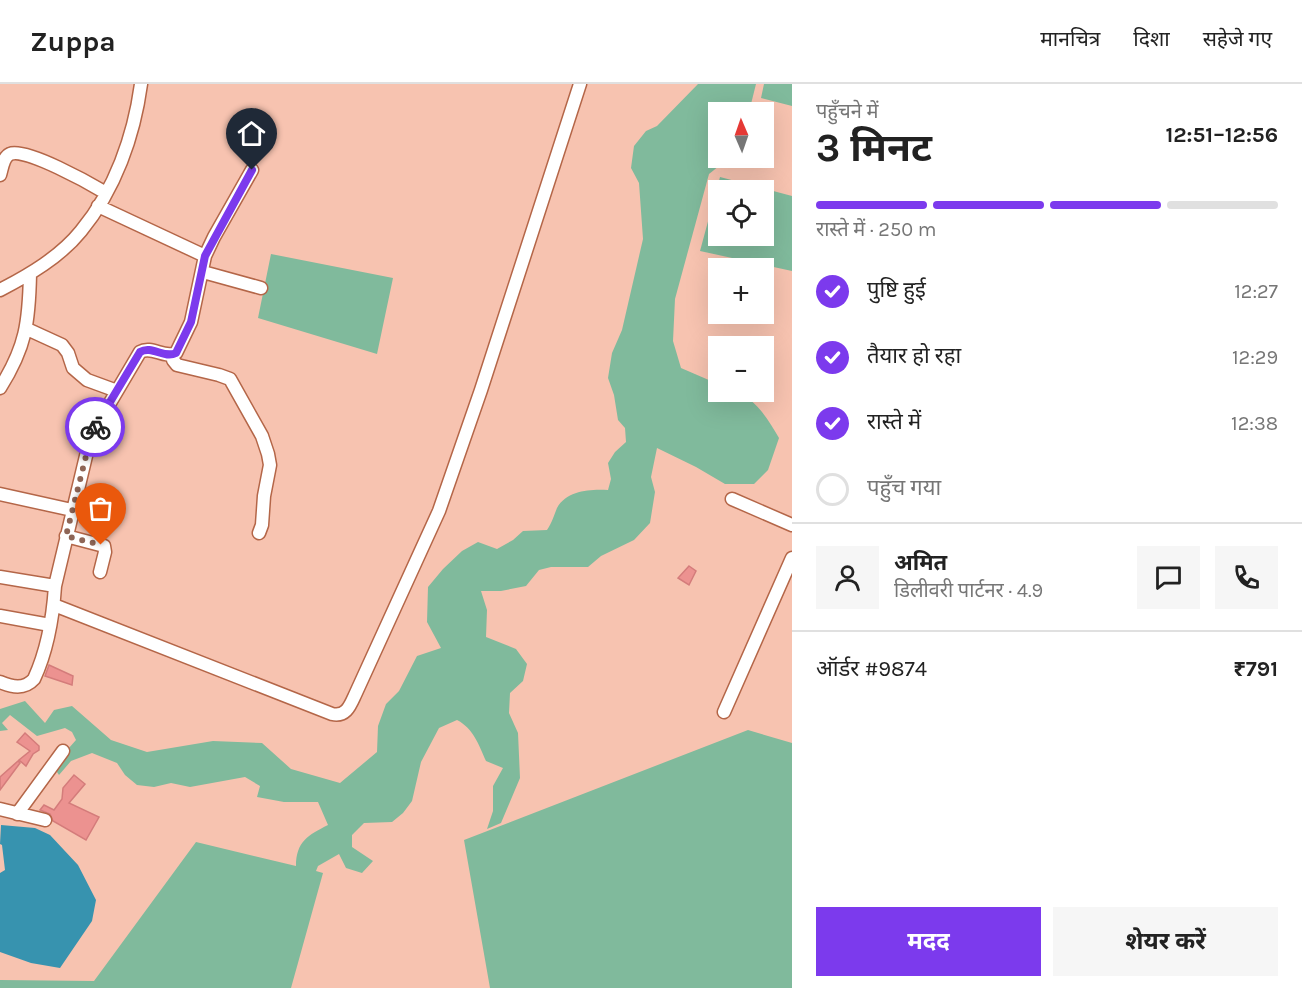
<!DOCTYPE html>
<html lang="hi">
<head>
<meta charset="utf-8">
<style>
  :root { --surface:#fff; --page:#f6f6f6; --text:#222; --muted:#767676; --line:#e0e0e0; --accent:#7c3aed }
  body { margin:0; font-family:Karla,"Noto Sans Devanagari",sans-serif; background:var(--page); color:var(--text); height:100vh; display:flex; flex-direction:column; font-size:22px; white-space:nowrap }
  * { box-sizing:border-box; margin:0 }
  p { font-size:20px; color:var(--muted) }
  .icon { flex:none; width:33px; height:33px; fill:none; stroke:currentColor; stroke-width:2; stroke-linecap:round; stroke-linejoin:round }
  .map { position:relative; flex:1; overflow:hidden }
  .side { display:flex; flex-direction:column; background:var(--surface); width:510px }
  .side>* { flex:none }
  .needle { width:39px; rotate:358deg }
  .controls { position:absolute; left:708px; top:18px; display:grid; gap:12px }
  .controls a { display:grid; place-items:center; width:66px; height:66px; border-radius:0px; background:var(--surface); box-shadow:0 6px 24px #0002; font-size:30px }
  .pin { position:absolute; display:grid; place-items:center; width:51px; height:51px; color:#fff; margin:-62px -26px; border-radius:50% 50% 50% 0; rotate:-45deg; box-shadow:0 0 6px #0007 }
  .pin .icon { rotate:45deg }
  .courier { position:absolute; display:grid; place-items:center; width:60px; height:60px; margin:-30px; border:4px solid #7c3aed; border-radius:50%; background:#fff; color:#222; box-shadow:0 2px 8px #0007 }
  .summary em { font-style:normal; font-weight:700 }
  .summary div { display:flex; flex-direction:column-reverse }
  .summary { display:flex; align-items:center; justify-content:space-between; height:102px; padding:0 24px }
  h1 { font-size:39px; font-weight:700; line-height:45px }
  .bar { display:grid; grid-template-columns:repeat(4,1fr); gap:9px 6px; align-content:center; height:72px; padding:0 24px }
  .bar i { height:8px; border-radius:4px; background:var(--line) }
  .bar .current { background:var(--accent) }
  .bar p { grid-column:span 4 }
  .line { display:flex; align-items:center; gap:15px; padding:0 24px; border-top:2px solid var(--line) }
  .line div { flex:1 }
  .round { display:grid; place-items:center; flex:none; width:63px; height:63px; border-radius:0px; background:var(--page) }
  ol { padding:0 24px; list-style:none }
  li { display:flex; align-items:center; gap:18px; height:66px }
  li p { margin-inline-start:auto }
  li .icon { padding:6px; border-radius:50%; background:var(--accent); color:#fff; stroke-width:4 }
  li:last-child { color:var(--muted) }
  li i { width:33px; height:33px; border:3px solid var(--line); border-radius:50% }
  .primary-button { display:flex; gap:12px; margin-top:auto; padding:12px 24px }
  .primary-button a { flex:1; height:69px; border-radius:0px; background:var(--accent); color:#fff; font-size:24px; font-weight:700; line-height:69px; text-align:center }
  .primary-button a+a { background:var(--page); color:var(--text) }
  header { display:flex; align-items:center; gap:36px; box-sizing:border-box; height:84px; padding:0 30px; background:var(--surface); border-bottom:2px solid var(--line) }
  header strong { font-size:28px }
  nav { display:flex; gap:33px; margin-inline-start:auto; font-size:21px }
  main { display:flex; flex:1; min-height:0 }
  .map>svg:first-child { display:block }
  .green { fill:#80ba9c; fill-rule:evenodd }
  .water { fill:#3793af }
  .building { fill:#ec9290; stroke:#d47c7b; stroke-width:1.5 }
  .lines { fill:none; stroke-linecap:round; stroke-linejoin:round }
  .minor-casing { stroke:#b46648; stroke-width:15 }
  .minor { stroke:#fff; stroke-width:12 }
  .done { stroke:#8e6556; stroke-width:6; stroke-dasharray:0 10.8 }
  .route { stroke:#7c3aed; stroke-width:8 }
</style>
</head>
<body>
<header>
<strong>Zuppa</strong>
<nav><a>मानचित्र</a><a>दिशा</a><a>सहेजे गए</a></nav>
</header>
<main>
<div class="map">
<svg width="792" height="904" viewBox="0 0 792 904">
  <rect width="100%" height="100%" fill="#f7c3b0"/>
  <!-- green -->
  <path class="green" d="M 698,0 L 756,0 L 749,28 L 718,28 L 718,74 L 729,74 L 709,90 L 675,215 L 673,257 L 681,284 L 718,300 L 718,308 C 723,308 729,307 733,308 C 755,312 769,337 779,354 L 768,386 L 754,400 L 725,400 L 696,383 L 657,364 L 651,393 L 655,408 L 650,439 L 634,456 L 601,472 L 588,483 L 551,483 L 539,486 L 526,502 L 501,507 L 481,507 L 487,526 L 486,553 L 516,565 L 527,580 L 523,597 L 510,609 L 509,629 L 518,649 L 520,694 L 501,739 L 487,745 L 493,727 L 493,702 L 503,684 L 486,677 C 479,661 473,644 457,636 L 439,644 L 421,678 L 412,717 L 403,729 L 392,738 L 364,739 L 352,751 L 352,763 L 373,777 L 362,789 L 346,784 L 339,770 L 318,782 L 316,787 L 323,789 L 291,904 L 0,904 L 0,896 L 94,897 L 196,758 L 296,782 C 296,758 308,751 328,741 L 318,718 L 284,718 L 257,713 L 260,702 L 245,693 L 190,703 L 171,699 L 154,703 L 137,701 L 125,691 L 117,679 L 92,669 L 71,677 L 59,691 L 53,682 L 76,656 L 72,648 L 65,644 L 37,652 L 10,631 L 2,639 L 8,646 L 0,647 L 0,625 L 25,617 L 45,639 L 54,626 L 72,622 L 111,656 L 147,668 L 213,657 L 262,659 L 291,685 L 340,699 L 377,668 L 378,642 L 386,620 L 399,607 L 417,572 L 441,564 L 427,538 L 428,503 L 443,485 L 462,467 L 478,458 L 497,465 L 513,456 L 523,447 L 547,446 C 552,439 554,431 557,424 C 567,406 591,405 608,406 L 611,395 L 608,379 L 615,368 L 626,358 L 625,344 L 618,336 L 614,311 L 608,294 L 612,269 L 622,246 L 643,155 L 639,99 L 631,84 L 634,62 L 646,47 L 657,42 Z
    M 764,0 L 792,0 L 792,22 L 761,14 Z
    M 720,93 L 792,112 L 792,187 L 700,167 ZM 718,106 L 764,106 L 764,152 L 718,152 Z
    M 271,170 L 393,194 L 377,270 L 258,234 Z
    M 748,646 L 792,659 L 792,904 L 490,904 L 464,756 Z"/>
  <!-- water -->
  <path class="water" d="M 1,741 L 35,744 L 50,751 L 78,781 L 96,816 L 92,837 L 60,884 L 31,879 L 0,868 L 0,789 L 5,786 L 2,761 L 0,760 Z"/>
  <!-- building -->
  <path class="building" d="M 689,482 L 696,487 L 689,501 L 678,494 Z
    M 49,581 L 73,592 L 72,601 L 45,592 Z
    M 25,649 L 39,662 L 39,666 L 33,670 L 26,682 L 19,676 L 30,667 L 17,658 Z
    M 18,677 L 20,679 L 0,706 L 0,693 Z
    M 74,691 L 85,700 L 69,719 L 99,733 L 86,756 L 53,737 L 50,730 L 40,726 L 44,721 L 54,726 L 62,715 L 63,704 Z"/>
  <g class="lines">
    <!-- minor casing -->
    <g class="minor-casing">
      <path id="minor" d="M 0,91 C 2,85 3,73 10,70 C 25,63 91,100 106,109
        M 98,122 L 205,172
        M 203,188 L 261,204
        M 0,206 C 29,191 60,173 81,147 C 115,106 134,52 141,0
        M 27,245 L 62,261 L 68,269 L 73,284 L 87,296 L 117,307
        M 173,271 L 173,276 L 177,281 L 219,291 L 230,295 L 262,352 L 268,370 L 270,381 L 264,412 L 262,441 L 259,449
        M 0,304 C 26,263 29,238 30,190
        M 0,410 L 72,426
        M 732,415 L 792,441
        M 66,452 L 104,462 L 105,468 L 100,488
        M 0,493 L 55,502
        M 54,521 L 332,630 C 346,633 350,622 355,611 L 439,427 L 481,306 L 580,0
        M 0,532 L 50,541
        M 0,598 C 12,603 24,606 34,595 C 47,567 53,533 55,502 L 91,351 L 140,268 C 152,261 164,275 176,269 L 191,238 L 205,172 L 214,153 L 252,86
        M 724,628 L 792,474
        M 0,725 L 45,736
        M 17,730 L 63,667"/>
    </g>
    <!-- minor -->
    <use href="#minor" class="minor"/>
  </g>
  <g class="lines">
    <!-- done -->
    <path class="done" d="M 95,343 L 89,360 L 66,452 L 101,461"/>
    <!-- route -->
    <path class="route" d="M 95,343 L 140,268 C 152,261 164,275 176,269 L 191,238 L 205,172 L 252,86"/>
  </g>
</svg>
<div class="controls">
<a><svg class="needle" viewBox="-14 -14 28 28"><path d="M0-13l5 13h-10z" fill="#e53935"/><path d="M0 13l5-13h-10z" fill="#767676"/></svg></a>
<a><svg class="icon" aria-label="locate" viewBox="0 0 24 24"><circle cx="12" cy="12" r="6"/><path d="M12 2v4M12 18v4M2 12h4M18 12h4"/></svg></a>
<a>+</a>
<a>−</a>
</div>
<div class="pin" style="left:101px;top:461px;background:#ea580c"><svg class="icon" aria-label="bag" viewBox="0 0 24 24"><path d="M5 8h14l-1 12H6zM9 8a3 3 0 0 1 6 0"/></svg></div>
<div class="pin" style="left:252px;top:86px;background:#1f2937"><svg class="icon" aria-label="home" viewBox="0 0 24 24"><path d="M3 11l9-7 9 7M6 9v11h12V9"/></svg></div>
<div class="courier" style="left:95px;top:343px"><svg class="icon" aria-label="bike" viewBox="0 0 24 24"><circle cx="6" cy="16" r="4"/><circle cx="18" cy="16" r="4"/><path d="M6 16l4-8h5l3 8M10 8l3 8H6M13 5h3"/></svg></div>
</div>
<section class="side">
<div class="summary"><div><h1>3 मिनट</h1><p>पहुँचने में</p></div><em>12:51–12:56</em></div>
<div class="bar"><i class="current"></i><i class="current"></i><i class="current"></i><i></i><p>रास्ते में · 250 m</p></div>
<ol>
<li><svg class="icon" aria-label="check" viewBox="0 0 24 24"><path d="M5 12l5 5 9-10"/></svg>पुष्टि हुई<p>12:27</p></li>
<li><svg class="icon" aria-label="check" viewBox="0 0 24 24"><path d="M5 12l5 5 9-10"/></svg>तैयार हो रहा<p>12:29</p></li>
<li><svg class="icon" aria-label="check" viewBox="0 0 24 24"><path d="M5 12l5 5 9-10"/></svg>रास्ते में<p>12:38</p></li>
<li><i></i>पहुँच गया</li>
</ol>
<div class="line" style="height:108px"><a class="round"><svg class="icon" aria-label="person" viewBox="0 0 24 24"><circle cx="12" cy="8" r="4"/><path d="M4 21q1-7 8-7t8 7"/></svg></a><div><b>अमित</b><p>डिलीवरी पार्टनर · 4.9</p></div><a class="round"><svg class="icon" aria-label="chat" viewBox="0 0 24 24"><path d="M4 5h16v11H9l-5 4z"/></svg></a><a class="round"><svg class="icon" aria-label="phone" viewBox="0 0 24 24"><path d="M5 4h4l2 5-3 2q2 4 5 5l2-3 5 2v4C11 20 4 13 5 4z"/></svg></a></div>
<div class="line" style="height:78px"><div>ऑर्डर #9874</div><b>₹791</b></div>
<div class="primary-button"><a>मदद</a><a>शेयर करें</a></div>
</section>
</main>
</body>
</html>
